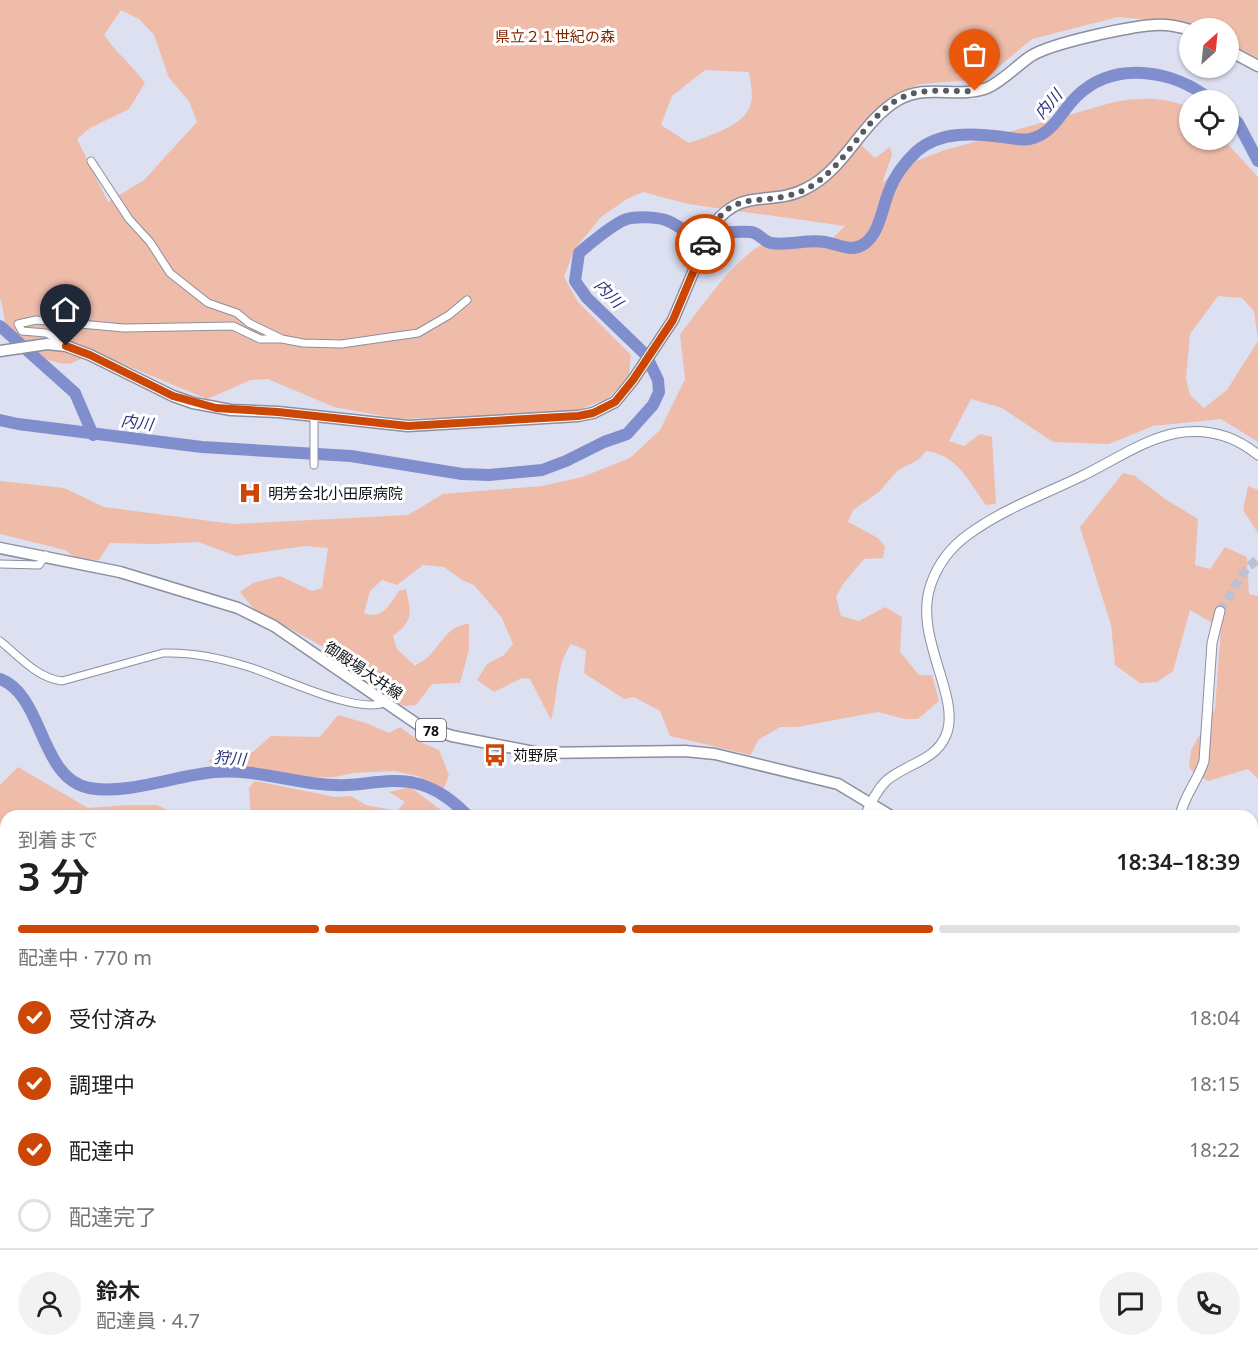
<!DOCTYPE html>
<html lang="ja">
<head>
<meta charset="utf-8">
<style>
  :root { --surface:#fff; --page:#f2f2f2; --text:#202124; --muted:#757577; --line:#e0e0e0; --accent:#cc4606 }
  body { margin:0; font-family:"Noto Sans","Noto Sans JP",sans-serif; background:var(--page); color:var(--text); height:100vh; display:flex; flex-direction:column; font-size:22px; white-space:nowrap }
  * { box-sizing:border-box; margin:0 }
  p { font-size:20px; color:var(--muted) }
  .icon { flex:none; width:33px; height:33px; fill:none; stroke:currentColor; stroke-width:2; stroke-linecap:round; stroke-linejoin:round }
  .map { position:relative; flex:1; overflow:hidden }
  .side { position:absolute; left:0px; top:810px; width:1258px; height:558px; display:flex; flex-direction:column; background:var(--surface); border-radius:18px 18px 0 0; box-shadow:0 2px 4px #0004 }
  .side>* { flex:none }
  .needle { width:39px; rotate:27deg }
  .buttons { position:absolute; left:1179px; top:18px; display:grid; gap:12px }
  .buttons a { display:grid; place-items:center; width:60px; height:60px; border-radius:50%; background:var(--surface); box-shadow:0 2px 4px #0004; font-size:30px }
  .pin { position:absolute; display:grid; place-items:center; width:51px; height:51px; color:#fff; margin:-62px -26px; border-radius:50% 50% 50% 0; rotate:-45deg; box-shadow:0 0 6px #0007 }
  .pin .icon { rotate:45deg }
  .courier { position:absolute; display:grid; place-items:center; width:60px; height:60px; margin:-30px; border:4px solid #cc4606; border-radius:50%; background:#fff; color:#222; box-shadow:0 2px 8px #0007 }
  .summary em { font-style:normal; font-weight:600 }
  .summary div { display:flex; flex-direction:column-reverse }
  .summary { display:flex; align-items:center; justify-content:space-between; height:102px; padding:0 18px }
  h1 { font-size:39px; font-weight:600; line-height:45px }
  .bar { display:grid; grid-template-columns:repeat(4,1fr); gap:9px 6px; align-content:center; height:72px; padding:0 18px }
  .bar i { height:8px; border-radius:4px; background:var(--line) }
  .bar .current { background:var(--accent) }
  .bar p { grid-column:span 4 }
  .line { display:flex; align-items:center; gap:15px; padding:0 18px; border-top:2px solid var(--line) }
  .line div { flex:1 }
  .round { display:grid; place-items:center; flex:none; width:63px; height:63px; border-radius:32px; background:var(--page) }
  ol { padding:0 18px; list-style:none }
  li { display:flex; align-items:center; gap:18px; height:66px }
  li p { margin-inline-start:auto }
  li .icon { padding:6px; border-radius:50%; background:var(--accent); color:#fff; stroke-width:4 }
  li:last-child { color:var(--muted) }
  li i { width:33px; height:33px; border:3px solid var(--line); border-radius:50% }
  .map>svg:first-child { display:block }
  .green { fill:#efbcaa; fill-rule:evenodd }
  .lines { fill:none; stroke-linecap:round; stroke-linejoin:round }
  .stream { stroke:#818ece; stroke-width:2 }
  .river { stroke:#818ece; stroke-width:12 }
  .tertiary-tunnel { stroke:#bdc1d0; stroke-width:9; stroke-dasharray:9 4.5; stroke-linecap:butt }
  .minor-casing { stroke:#8b8f9f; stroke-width:9 }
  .tertiary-casing { stroke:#8b8f9f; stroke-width:11 }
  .secondary-casing { stroke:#8b8f9f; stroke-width:13 }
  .primary-casing { stroke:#8b8f9f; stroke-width:13 }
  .minor { stroke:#fff; stroke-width:7 }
  .tertiary { stroke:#fff; stroke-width:9 }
  .secondary { stroke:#fff; stroke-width:10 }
  .primary { stroke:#fff; stroke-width:10 }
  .done { stroke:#575963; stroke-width:6; stroke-dasharray:0 10.8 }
  .route { stroke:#cc4606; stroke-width:8 }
  .labels { text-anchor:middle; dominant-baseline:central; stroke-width:6; stroke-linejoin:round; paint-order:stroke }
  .shield { fill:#fff; stroke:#58585d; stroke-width:1.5 }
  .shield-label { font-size:14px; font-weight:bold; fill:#101117 }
  .park-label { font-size:15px; fill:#7e2802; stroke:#fff }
  .poi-label { font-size:15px; fill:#101117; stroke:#fff; text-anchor:start }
  .street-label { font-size:15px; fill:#101117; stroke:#fff }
  .water-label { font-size:16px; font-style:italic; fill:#2b307c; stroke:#fff }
</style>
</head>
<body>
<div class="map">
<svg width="1258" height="1368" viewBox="0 0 1258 1368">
  <rect width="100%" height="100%" fill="#dce0f1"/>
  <!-- green -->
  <path class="green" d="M 0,0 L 1258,0 L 1258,59 L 1229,43 L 1228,28 L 1203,28 L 1195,24 L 1118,17 L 1032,39 L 984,79 L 920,84 L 896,94 L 853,137 L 875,158 L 890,147 L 892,155 L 882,183 L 903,166 L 942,151 L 1114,102 C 1141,97 1163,97 1189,107 L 1190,140 L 1224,140 L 1258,177 L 1258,340 L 1254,311 L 1242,298 L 1218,296 L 1190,334 L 1186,379 L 1190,395 L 1204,408 L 1227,390 L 1258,341 L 1258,442 L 1221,419 L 1153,426 L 1109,444 L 1053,442 L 1002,408 L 971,399 L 949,441 L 964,446 L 980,434 L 992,437 L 996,504 L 986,505 C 968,481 958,455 926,451 L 918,460 L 898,470 L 879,492 L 853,510 L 848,522 L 878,538 L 885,546 L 883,558 L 864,559 L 843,584 L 836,597 L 841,616 L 859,621 L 885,607 L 902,617 L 900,652 L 919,675 L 932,675 L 939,701 L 918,719 L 905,719 L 878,712 L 797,727 L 780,727 L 758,740 L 751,755 L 670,736 L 660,711 L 634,697 L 624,699 L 584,673 L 586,650 L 571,644 C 555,667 559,693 551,720 L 530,679 L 522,678 L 494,692 L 477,680 L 487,664 L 504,655 L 513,644 L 502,618 L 474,585 L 462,580 L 444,567 L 423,565 L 397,585 L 382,580 L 370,591 L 364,613 C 383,620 389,605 399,591 L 406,589 C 411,614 414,620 393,636 L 397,649 L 415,666 C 420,662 427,659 431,654 C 443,641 449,625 469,624 L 469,650 L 460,683 L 432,684 L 416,705 L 405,706 L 390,700 L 343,658 L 253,608 L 240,592 L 253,583 L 280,576 L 312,591 L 322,588 L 328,548 L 305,546 L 236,556 L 198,542 L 155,544 L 110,543 L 99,560 L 77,559 L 65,550 L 0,534 L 0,481 L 64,488 L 104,507 L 233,524 L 408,515 L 443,494 L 542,486 L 582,477 L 630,458 L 660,430 L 685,379 L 680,334 C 700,310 738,252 767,243 C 785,238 808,242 827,244 L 845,226 L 688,204 L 643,192 L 627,199 L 601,217 L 574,250 L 564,277 L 578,302 L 631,355 L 629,376 L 607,399 L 572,412 L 399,419 L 334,407 L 268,379 L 251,380 L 207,399 L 92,351 C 87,355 78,361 72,363 C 54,368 16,346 8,330 C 3,321 4,308 0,298 ZM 121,10 L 139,19 L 154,35 L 169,78 L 189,101 L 197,122 L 144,180 L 108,202 L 77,139 L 90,128 L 129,109 L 145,83 C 132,65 116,52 104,35 ZM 705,70 L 749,72 C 750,80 752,89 752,97 C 751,125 710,135 689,143 L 661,125 L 672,96 Z
    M 1123,473 L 1135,476 L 1165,499 L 1198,519 L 1195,565 L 1210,569 L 1225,547 L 1247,557 L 1249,594 L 1258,596 L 1258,779 L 1248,769 L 1208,781 L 1195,774 L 1189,767 L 1191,750 L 1215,709 L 1221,628 L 1190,610 L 1173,671 L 1157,682 L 1140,683 L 1115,665 L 1111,625 L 1080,527 Z
    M 1248,486 L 1258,490 L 1258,533 L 1243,510 Z
    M 338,715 L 369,724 L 389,733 L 400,727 L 420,742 L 439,750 L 449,775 L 444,788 L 430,785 L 418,776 L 394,771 L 354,773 L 335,777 L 283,778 L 241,765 L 212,764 L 208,761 L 230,751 L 253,752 L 271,736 L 320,737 Z
    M 18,767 L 88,808 L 128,805 L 157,805 L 179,816 L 6,816 L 6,848 L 0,848 L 0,785 Z
    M 255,781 L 335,797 L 351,796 L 366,805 L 397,811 L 405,802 L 389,792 L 410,787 L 449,816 L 251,816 L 249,788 Z
    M 6,898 L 6,1037 L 0,1040 L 0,899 Z
    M 0,1138 L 6,1138 L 6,1257 L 0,1259 Z
    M 1258,1279 L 1258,1368 L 0,1368 L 0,1307 L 6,1307 L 6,1362 L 1252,1362 L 1253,1281 Z"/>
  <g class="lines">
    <!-- stream -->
    <path class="stream" d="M 1252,1095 L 1258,1088"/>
    <!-- river -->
    <path class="river" d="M 1228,115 L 1238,123 L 1258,161
      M 0,326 L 75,393 L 93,435
      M 0,420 L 18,424 L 202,447 L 351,456 L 462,474 L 489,475 L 542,470 L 566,461 L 604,442 L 627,434 L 653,405 L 659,392 L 658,380 L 646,355 L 587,298 L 575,281 L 579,253 C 589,244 616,222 627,219 C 637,216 659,217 668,221 C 675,224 681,229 688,231 C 708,236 731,230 751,232 C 759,233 764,242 771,243 C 788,246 807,239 825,242 C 838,244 851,253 864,244 C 880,233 882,208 889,191 C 895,175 904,163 917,151 C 940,131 975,133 1003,137 C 1012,138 1022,141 1030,139 C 1054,133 1060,113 1076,97 C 1113,60 1173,69 1211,100
      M 0,679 C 44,695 39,778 89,788 C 128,795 177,775 215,772 C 259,768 302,787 347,785 C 368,784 394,778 415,783 C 437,788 453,801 468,816
      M 783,816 L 788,816
      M 1252,985 L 1258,988"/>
    <!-- tertiary-tunnel -->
    <path class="tertiary-tunnel" d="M 1220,611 L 1246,569 L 1258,559"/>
    <!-- minor casing -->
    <g class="minor-casing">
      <path id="minor" d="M 91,161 L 129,219 L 150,242 L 170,273 L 208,303 L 237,313 L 249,323 L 282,339 L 303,343 L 341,344 L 418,333 L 449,315 L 467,300
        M 57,344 L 55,338 L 46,333 L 22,331 L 18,324 L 36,320 L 124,328 L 233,326 L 260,339 L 282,339
        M 314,415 L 314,465
        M 0,564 L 39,565 L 46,555
        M 0,641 C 19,656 37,678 62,681 L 163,653 C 192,652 221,658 249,667 C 281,677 355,714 384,703
        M 1252,922 L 1258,918
        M 1252,1050 L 1258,1051"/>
    </g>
    <!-- tertiary casing -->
    <g class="tertiary-casing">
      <path id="tertiary" d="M 865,816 C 871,803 876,791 886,781 C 905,764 936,761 946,735 C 962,697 912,636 931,584 C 938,564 952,546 969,534 C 1003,509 1045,494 1082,476 C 1113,461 1144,439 1177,433 C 1207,428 1235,436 1258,455
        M 1180,816 C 1184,795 1198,781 1204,761 L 1212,643 L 1220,611
        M 906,1368 L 931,1365 L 952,1368
        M 1054,1368 L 1065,1362"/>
    </g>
    <!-- secondary casing -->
    <g class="secondary-casing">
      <path id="secondary" d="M 1228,50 L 1258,66
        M 0,351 L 47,344 L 66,346 L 90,355 L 173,396 L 193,403 L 231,410 L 278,412 L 408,426 L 578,416 L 593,413 L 615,402 L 633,380 L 673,320 L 713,225 C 744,185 771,208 807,188 C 846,168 861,122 898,100 C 926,83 958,99 987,88 C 1003,81 1016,66 1031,56 C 1052,43 1127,27 1154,25 C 1167,24 1177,26 1190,30"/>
    </g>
    <!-- primary casing -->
    <g class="primary-casing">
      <path id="primary" d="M 0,548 L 120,572 L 238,608 L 274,626 L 417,724 L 452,736 L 539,753 L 685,751 L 715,754 L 838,784 L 891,816
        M 1252,907 L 1258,909"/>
    </g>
    <!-- minor -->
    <use href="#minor" class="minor"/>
    <!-- tertiary -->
    <use href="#tertiary" class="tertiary"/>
    <!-- secondary -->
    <use href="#secondary" class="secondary"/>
    <!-- primary -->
    <use href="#primary" class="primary"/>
  </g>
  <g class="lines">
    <!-- done -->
    <path class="done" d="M 705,244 C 728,181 763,211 806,189 C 846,169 865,114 903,97 C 926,87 951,92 975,91"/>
    <!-- route -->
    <path class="route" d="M 66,346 L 90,355 L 173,396 L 216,408 L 278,412 L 408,426 L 578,416 L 593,413 L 615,402 L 633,380 L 673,320 L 705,244"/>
  </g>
  <!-- icons -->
  <defs>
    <g id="hospital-bare" transform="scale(1.8)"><path d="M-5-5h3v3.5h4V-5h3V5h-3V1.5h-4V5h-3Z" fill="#cc4606" stroke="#fff" stroke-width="2.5" paint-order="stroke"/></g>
    <g id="bus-bare" transform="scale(1.8)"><path d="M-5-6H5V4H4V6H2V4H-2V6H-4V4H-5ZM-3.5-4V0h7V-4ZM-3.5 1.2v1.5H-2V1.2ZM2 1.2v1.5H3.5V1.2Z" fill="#cc4606" stroke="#fff" stroke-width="2.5" paint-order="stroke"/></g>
  </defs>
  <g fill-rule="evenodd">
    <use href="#hospital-bare" x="250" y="493"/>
    <use href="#bus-bare" x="495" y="755"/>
  </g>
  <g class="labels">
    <!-- shield labels -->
    <rect class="shield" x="416" y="719" width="30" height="22" rx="4.5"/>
    <g class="shield-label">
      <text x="431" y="730">78</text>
    </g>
    <!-- park labels -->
    <g class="park-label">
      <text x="555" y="36">県立２１世紀の森</text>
    </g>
    <!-- poi labels -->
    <g class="poi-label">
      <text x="268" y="493">明芳会北小田原病院</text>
      <text x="513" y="755">苅野原</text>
    </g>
    <!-- street labels -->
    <g class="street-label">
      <text transform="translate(364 670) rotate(34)">御殿場大井線</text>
    </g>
    <!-- water labels -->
    <g class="water-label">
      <text transform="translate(1048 104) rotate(-49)">内川</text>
      <text transform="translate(609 293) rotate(46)">内川</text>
      <text transform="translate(137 422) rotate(8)">内川</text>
      <text transform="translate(230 758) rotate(4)">狩川</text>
    </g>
  </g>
</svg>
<div class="buttons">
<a><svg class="needle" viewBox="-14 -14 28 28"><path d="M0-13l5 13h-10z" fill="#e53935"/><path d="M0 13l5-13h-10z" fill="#757577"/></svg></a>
<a><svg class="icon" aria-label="locate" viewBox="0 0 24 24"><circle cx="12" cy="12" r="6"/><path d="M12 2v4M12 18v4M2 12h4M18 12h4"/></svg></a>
</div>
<div class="pin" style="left:975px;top:91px;background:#ea580c"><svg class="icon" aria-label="bag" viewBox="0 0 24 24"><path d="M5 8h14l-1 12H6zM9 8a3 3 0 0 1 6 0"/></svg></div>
<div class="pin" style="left:66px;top:346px;background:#1f2937"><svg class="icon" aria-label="home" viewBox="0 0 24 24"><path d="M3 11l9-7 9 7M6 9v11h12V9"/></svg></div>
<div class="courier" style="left:705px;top:244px"><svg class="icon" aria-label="car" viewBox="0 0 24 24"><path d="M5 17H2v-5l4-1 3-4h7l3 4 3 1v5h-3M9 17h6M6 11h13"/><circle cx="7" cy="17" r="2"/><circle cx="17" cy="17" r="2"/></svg></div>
<section class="side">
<div class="summary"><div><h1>3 分</h1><p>到着まで</p></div><em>18:34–18:39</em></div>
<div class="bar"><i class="current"></i><i class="current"></i><i class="current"></i><i></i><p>配達中 · 770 m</p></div>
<ol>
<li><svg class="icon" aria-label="check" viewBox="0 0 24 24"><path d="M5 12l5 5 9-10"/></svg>受付済み<p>18:04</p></li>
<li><svg class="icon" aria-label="check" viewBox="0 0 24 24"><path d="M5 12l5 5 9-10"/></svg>調理中<p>18:15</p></li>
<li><svg class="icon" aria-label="check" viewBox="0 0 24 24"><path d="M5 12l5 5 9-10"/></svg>配達中<p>18:22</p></li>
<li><i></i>配達完了</li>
</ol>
<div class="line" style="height:108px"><a class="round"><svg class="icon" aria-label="person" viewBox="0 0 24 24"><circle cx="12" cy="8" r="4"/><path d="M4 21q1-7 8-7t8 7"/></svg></a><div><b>鈴木</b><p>配達員 · 4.7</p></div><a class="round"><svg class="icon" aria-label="chat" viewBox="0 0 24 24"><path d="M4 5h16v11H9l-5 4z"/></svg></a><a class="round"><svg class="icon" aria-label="phone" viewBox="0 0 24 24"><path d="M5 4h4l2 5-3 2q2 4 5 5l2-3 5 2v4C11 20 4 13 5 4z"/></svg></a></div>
</section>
</div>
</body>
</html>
